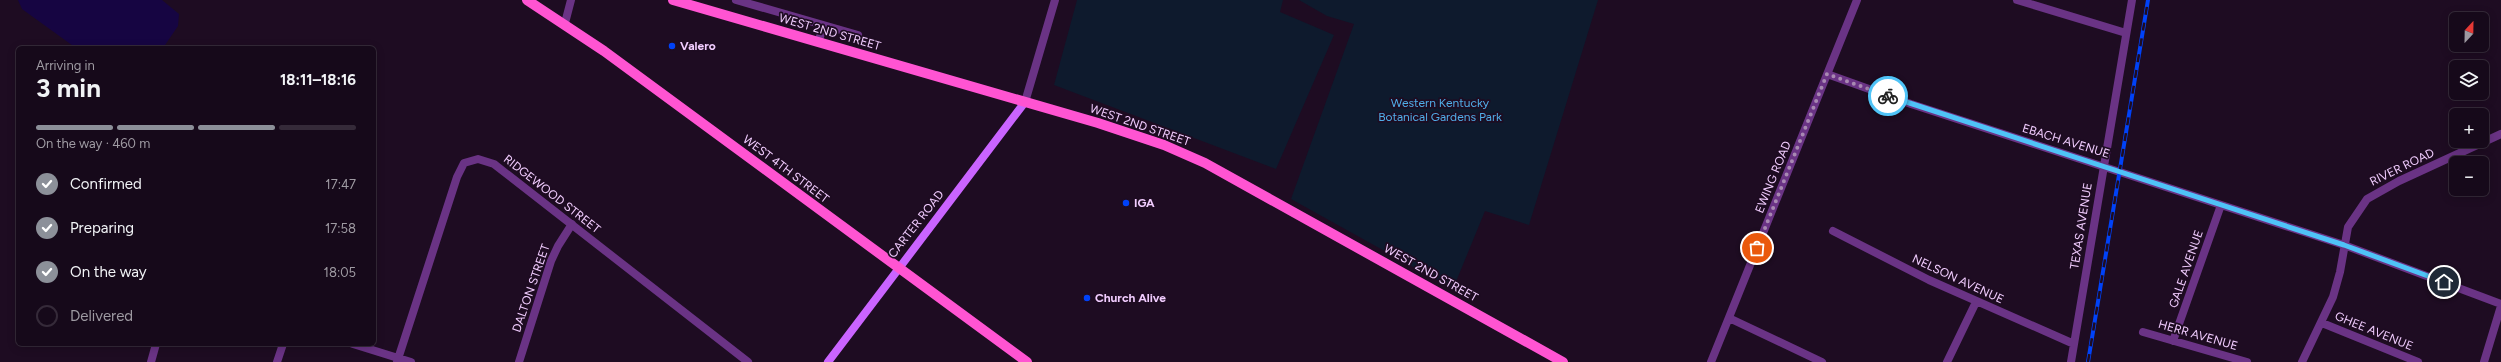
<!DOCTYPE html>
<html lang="en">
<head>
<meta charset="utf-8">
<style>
  :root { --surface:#16091a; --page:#1f1223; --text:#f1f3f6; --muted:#9e9aa2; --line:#352a39; --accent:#8c9099 }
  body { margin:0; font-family:Figtree,sans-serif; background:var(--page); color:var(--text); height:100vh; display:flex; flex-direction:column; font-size:15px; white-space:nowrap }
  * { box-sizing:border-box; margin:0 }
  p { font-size:13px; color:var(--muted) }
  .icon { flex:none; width:22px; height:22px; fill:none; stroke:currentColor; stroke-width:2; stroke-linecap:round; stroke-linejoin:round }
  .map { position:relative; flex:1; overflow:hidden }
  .panel { position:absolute; left:16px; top:46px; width:360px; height:300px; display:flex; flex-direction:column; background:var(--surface); border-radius:6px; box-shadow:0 2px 10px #0003,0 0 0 1px var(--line) }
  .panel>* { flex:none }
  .needle { width:26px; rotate:22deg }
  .tools { position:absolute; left:2449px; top:12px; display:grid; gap:8px }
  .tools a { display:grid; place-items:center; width:40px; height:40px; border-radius:6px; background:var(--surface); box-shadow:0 2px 10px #0003,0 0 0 1px var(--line); font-size:20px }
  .pin { position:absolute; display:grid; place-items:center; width:34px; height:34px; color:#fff; margin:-17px; border:2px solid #fff; border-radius:50%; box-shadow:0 1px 4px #0007 }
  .courier { position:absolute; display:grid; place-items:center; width:40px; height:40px; margin:-20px; border:3px solid #4fc3f7; border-radius:50%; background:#fff; color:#222; box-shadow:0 1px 5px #0007 }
  .head em { font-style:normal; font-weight:700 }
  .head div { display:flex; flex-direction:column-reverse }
  .head { display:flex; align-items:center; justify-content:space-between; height:68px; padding:0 20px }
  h1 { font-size:26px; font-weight:700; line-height:30px }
  .bar { display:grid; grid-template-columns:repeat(4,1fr); gap:6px 4px; align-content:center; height:48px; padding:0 20px }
  .bar i { height:5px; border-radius:3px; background:var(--line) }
  .bar .selected { background:var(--accent) }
  .bar p { grid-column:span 4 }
  ol { padding:0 20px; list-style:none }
  li { display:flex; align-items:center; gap:12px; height:44px }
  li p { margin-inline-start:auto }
  li .icon { padding:4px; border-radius:50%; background:var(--accent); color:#fff; stroke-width:4 }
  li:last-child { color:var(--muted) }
  li i { width:22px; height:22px; border:2px solid var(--line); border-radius:50% }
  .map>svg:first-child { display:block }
  .green { fill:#0e1a2d }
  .water { fill:#160542 }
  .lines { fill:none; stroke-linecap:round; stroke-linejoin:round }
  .street { stroke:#6a3385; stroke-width:8 }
  .secondary { stroke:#ca64ff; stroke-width:8 }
  .primary { stroke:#ff54d2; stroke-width:10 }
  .rail-casing { stroke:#0042f8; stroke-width:4 }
  .rail { stroke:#1e0c22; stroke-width:2.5; stroke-dasharray:8; stroke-linecap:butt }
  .done { stroke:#a889b2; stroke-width:4; stroke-dasharray:0 7.2 }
  .route { stroke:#4fc3f7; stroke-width:5 }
  .poi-dot { fill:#0042f8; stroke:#1e0c22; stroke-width:1.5 }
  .labels { text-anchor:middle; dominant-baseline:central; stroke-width:3.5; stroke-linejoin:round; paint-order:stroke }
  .street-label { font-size:12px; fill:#f2cdff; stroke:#1e0c22 }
  .poi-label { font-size:12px; font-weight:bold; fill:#f2cdff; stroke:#1e0c22; text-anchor:start }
  .park-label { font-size:12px; fill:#50aee8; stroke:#1e0c22 }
</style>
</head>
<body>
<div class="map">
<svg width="2501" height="362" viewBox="0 0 2501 362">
  <rect width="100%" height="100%" fill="#1e0c22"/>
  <!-- green -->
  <path class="green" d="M 1077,0 L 1283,0 L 1280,12 L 1334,35 L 1276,169 L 1054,85 Z
    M 1299,0 L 1598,0 L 1529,225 L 1485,211 L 1453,289 L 1291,199 L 1354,24 L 1327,16 Z"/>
  <!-- water -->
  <path class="water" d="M 18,0 L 162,0 L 179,14 L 178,26 L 163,48 L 76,48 L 22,9 Z"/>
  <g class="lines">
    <!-- street -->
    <path class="street" d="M 736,0 L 858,35
      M 2017,0 L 2126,33
      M 565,23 L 571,0
      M 818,42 L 824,26
      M 1827,74 L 1911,104 L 2344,245 L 2501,304
      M 1025,102 L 1055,0
      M 1833,231 L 1929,280 L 2074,344
      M 1729,318 L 1822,362
      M 2322,323 L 2418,362
      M 2143,332 L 2247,362
      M 2173,341 L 2221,205
      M 353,344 L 411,362
      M 151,362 L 156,344
      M 277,362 L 283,344
      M 397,362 L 457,177 L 464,163 L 478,159 L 494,164 L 748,362
      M 519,362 L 551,261 L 558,246 L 572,224
      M 1711,362 L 1857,0
      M 1947,362 L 1976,302
      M 2071,362 L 2132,0
      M 2302,362 L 2333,297 L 2340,272 L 2348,227 L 2367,199 L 2399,181 L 2501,134
      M 2484,362 L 2501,306"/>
    <!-- secondary -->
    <path class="secondary" d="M 828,362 L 1025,102"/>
    <!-- primary -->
    <path class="primary" d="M 527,0 L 604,51 L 1027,362
      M 673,0 L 1098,123 L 1164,145 L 1205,163 L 1563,362"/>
    <!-- rail casing -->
    <g class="rail-casing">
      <path id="rail" d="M 2088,362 L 2148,0"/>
    </g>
    <!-- rail -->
    <use href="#rail" class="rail"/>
  </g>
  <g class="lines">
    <!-- done -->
    <path class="done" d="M 1757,248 L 1827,74 L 1888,96"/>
    <!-- route -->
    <path class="route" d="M 1888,96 L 2344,245 L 2444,282"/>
  </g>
  <!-- markers -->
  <g class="poi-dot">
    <circle cx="672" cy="46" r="4"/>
    <circle cx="1126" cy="203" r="4"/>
    <circle cx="1087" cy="298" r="4"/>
  </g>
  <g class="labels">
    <!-- street labels -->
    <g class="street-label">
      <text transform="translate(830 32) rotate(16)">WEST 2ND STREET</text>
      <text transform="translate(1140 125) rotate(19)">WEST 2ND STREET</text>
      <text transform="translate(2066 141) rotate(17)">EBACH AVENUE</text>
      <text transform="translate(2402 167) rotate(-26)">RIVER ROAD</text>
      <text transform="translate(786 169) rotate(37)">WEST 4TH STREET</text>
      <text transform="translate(1773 177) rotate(-68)">EWING ROAD</text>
      <text transform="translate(552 194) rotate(38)">RIDGEWOOD STREET</text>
      <text transform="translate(916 224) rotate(-52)">CARTER ROAD</text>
      <text transform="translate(2081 226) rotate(-81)">TEXAS AVENUE</text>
      <text transform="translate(2186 269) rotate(-71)">GALE AVENUE</text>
      <text transform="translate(1431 273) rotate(29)">WEST 2ND STREET</text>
      <text transform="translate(1958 279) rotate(25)">NELSON AVENUE</text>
      <text transform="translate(531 288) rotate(-71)">DALTON STREET</text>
      <text transform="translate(2374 331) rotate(22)">GHEE AVENUE</text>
      <text transform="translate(2198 335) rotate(16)">HERR AVENUE</text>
    </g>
    <!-- poi labels -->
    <g class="poi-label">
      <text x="680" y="46">Valero</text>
      <text x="1134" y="203">IGA</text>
      <text x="1095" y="298">Church Alive</text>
    </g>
    <!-- park labels -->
    <g class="park-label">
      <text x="1440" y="103">Western Kentucky<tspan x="1440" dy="14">Botanical Gardens Park</tspan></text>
    </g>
  </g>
</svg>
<div class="tools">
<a><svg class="needle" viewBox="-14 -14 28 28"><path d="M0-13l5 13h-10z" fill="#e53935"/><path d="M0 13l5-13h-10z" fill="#9e9aa2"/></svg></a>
<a><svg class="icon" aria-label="layers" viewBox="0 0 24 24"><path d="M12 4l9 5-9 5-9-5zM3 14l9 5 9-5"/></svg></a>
<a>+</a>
<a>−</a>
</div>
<div class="pin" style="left:1757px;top:248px;background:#ea580c"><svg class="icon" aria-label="bag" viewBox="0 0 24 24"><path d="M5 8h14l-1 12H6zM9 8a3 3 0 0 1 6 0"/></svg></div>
<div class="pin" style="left:2444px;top:282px;background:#1f2937"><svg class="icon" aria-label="home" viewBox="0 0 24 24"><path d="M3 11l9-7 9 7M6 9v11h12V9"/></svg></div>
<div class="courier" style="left:1888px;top:96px"><svg class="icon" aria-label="bike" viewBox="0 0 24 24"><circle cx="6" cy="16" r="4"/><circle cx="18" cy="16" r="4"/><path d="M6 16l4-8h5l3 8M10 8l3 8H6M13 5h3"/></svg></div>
<section class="panel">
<div class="head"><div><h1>3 min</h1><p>Arriving in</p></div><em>18:11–18:16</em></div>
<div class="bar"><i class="selected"></i><i class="selected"></i><i class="selected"></i><i></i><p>On the way · 460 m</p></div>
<ol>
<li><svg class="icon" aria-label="check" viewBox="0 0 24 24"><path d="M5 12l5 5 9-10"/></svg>Confirmed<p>17:47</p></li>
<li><svg class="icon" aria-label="check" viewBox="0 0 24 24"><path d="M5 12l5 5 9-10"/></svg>Preparing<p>17:58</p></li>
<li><svg class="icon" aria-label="check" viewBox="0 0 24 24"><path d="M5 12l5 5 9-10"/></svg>On the way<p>18:05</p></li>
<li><i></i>Delivered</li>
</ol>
</section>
</div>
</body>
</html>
